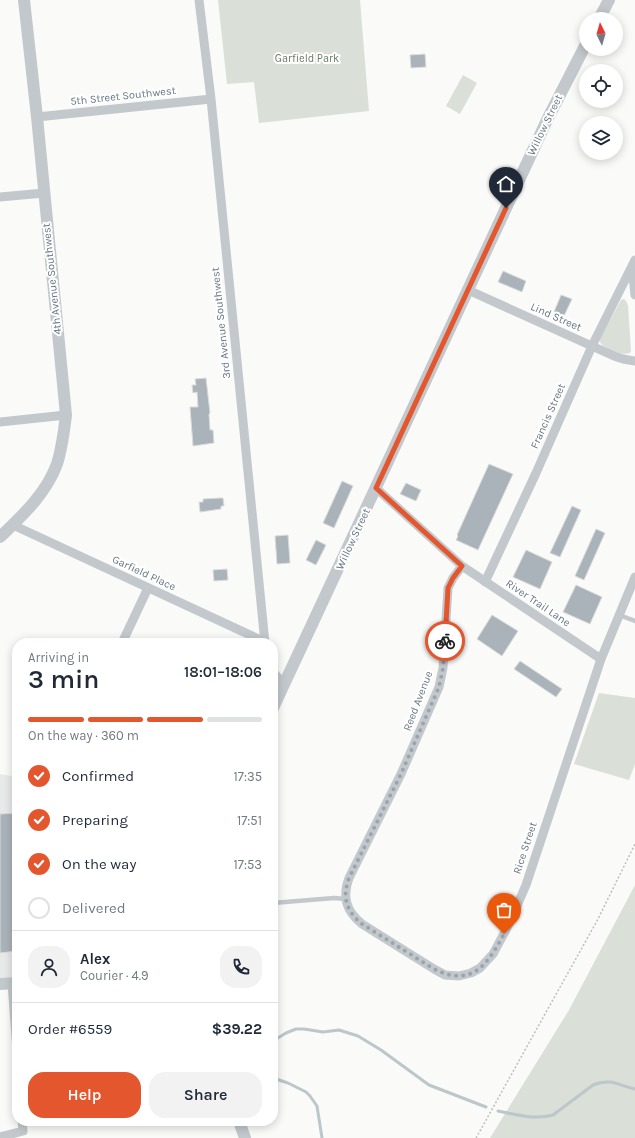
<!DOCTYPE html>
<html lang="en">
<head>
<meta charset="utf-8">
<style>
  :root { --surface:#fff; --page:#f2f2f3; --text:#1f2937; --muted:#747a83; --line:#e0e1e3; --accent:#e4572e }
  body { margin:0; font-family:Karla,sans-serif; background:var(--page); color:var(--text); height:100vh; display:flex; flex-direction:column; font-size:15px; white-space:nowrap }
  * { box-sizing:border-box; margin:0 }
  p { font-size:13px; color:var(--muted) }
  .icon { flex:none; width:22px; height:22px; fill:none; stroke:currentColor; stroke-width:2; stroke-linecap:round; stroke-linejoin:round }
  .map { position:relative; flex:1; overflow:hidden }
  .sheet { position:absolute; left:12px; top:638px; width:266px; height:488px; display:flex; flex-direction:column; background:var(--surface); border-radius:16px; box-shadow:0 2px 10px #0003 }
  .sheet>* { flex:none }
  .needle { width:26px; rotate:355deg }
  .controls { position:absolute; left:579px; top:12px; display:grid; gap:8px }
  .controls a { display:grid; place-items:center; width:44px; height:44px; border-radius:50%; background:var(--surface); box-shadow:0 2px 10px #0003; font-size:20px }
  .pin { position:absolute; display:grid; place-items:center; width:34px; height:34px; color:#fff; margin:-41px -17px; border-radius:50% 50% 50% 0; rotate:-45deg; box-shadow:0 0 4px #0007 }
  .pin .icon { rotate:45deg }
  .courier { position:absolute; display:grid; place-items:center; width:40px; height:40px; margin:-20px; border:3px solid #e4572e; border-radius:50%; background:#fff; color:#222; box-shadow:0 1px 5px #0007 }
  .headline em { font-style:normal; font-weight:600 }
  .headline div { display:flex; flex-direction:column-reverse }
  .headline { display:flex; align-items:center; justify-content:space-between; height:68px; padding:0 16px }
  h1 { font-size:26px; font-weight:600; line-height:30px }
  .bar { display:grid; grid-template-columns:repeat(4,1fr); gap:6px 4px; align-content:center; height:48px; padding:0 16px }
  .bar i { height:5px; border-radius:3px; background:var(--line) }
  .bar .current { background:var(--accent) }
  .bar p { grid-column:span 4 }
  .line { display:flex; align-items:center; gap:10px; padding:0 16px; border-top:1px solid var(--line) }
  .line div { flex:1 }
  .round { display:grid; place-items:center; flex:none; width:42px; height:42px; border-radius:16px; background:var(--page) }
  ol { padding:0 16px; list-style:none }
  li { display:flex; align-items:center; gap:12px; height:44px }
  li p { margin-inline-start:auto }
  li .icon { padding:4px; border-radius:50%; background:var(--accent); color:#fff; stroke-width:4 }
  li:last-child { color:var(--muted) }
  li i { width:22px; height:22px; border:2px solid var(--line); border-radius:50% }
  .cta { display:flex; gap:8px; margin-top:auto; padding:8px 16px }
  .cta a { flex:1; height:46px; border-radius:16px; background:var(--accent); color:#fff; font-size:16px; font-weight:600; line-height:46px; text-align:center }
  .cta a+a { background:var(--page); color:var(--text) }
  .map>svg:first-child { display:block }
  .built { fill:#e8e9e9 }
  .green { fill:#dadfd7 }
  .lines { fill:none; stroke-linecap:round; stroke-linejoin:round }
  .stream { stroke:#bbc7cb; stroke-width:3 }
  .building { fill:#aab3b9; stroke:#dcdcda }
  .path { stroke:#bbbfc2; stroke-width:1.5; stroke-dasharray:2 2; stroke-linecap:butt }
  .service { stroke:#c3c8cc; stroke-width:4.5 }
  .minor { stroke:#c3c8cc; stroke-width:9 }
  .tertiary { stroke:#c3c8cc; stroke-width:12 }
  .done { stroke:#99a4ac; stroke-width:4; stroke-dasharray:0 7.2 }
  .route { stroke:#e4572e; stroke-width:5 }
  .labels { text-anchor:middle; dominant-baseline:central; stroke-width:4; stroke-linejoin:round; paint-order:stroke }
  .park-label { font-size:11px; fill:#687a64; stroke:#fff }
  .street-label { font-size:11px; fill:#657683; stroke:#fff }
</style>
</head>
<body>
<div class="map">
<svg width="635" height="1138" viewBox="0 0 635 1138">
  <rect width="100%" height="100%" fill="#fafaf8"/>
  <!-- built -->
  <path class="built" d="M 0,774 L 17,777 L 17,988 L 0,989 Z"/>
  <!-- green -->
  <path class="green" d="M 218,0 L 360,0 L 369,111 L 259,123 L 254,82 L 227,84 Z
    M 463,75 L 477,83 L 460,114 L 446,106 Z
    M 624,299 L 626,301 L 628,305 L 631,351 L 630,353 C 623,356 607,350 602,345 C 600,343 600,342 600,339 L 621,300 Z
    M 599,693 L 635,698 L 635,764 L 629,780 L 574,764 Z
    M 635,885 L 635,1138 L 490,1138 L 569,1010 Z"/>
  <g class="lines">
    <!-- stream -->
    <path class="stream" d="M 273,1041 L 286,1033 L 296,1029 L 304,1029 L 323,1032 L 339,1030 L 358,1036 L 381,1050 L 429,1085 L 486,1107
      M 273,1078 L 288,1083 L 306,1092 L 310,1096 L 317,1106 L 322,1138
      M 498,1111 C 517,1115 535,1120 553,1115 L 593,1085 C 610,1078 618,1085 635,1089"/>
  </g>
  <!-- building -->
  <path class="building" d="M 425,54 L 426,67 L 411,68 L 410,55 Z
    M 503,271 L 526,281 L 522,292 L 498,282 Z
    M 561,295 L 572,299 L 564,316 L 554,312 Z
    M 206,378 L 210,413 L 209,414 L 210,430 L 213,430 L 214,443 L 193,446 L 190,407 L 198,407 L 197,392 L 193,393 L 192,385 L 196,385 L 195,379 Z
    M 489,464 L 513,474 L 478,550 L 456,540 L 458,536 L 457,535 Z
    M 342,481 L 353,486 L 334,528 L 323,523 Z
    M 406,483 L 421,490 L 416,501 L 400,494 Z
    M 220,498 L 223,498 L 224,506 L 221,506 L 221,509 L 200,512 L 199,502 L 203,502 L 203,499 Z
    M 572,506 L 581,510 L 560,557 L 550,553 Z
    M 596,529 L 605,533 L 584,580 L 575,576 Z
    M 288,535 L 290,563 L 277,564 L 275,536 Z
    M 316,540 L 326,545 L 316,565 L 306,560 Z
    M 526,550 L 552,562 L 540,589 L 513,577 Z
    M 227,569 L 228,580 L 214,581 L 213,570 Z
    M 576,585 L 602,597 L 590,624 L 563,612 Z
    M 492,615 L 518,631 L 502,656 L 477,639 Z
    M 520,661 L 562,689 L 556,697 L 514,669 Z
    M 17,813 L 17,951 L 0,953 L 0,814 Z"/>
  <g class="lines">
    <!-- path -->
    <path class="path" d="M 476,1138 L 598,919 L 635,844"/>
    <!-- service -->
    <path class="service" d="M 619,615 L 635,621
      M 273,903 L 334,898 L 346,899"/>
    <!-- minor -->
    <path class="minor" d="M 199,0 L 211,99 L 265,643
      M 37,117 L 211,99
      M 0,197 L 44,193
      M 632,267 L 635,295
      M 468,290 L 614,356 L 623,359 L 635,361
      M 0,422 L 66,415
      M 376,488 L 462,566 L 453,578 L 448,588 L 443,668 L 439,687 L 401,774 L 349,878 C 342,897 346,911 362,924 L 434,969 L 445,975 L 459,976 L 471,973 L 480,968 L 493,954 L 509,924 L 526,885 L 601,659 L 635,577
      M 13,525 L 265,642
      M 462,566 L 601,659
      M 485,582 L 536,473 L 592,346 L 635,260
      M 122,643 L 148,588
      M 273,672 L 284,684
      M 12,983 L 17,1051
      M 0,1137 L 23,1131 L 22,1121"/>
    <!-- tertiary -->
    <path class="tertiary" d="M 599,19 L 609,0
      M 0,537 C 22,516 46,494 57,464 C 62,448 64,432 66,415 L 37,117 L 24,0
      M 273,708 L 548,118 L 586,44
      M 0,984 L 17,983
      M 239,1121 L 245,1138"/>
  </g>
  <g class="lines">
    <!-- done -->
    <path class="done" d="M 445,641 L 443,668 L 439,687 L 401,774 L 349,878 C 342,897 346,911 362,924 L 434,969 C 472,988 487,965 504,934"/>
    <!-- route -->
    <path class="route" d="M 445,641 L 448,588 L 453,578 L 462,566 L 376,488 L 506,208"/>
  </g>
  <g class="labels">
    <!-- park labels -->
    <g class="park-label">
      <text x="307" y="58">Garfield Park</text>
    </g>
    <!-- street labels -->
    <g class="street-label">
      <text transform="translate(123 96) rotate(-6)">5th Street Southwest</text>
      <text transform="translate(545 125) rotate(-64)">Willow Street</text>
      <text transform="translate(52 279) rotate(-96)">4th Avenue Southwest</text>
      <text transform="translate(556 317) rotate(24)">Lind Street</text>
      <text transform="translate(221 323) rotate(-96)">3rd Avenue Southwest</text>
      <text transform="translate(548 416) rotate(-66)">Francis Street</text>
      <text transform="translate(353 539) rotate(-65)">Willow Street</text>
      <text transform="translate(144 573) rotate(25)">Garfield Place</text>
      <text transform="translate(538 603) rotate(34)">River Trail Lane</text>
      <text transform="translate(418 701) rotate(-69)">Reed Avenue</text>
      <text transform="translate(525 848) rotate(-72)">Rice Street</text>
    </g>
  </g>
</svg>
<div class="controls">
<a><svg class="needle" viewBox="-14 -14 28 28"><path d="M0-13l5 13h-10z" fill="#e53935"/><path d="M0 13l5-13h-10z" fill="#747a83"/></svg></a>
<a><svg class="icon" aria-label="locate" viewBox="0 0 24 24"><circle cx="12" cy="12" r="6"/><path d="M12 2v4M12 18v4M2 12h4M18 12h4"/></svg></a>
<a><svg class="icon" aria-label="layers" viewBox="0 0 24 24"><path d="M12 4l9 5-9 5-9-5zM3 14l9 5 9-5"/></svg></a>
</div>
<div class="pin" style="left:504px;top:934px;background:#ea580c"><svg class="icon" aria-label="bag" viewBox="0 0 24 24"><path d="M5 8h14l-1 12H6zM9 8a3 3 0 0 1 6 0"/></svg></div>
<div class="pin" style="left:506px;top:208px;background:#1f2937"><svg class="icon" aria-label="home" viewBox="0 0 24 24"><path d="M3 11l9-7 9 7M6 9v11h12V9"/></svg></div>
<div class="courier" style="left:445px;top:641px"><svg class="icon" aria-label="bike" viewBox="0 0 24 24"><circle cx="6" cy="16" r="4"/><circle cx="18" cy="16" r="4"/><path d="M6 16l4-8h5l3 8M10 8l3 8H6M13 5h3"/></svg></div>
<section class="sheet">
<div class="headline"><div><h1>3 min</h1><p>Arriving in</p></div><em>18:01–18:06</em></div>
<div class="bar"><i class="current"></i><i class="current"></i><i class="current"></i><i></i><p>On the way · 360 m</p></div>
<ol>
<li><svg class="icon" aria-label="check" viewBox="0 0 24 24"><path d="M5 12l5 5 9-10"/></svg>Confirmed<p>17:35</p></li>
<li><svg class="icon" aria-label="check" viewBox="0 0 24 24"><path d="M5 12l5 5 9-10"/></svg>Preparing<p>17:51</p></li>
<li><svg class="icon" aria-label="check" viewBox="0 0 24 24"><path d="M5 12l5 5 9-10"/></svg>On the way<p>17:53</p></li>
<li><i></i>Delivered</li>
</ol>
<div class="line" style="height:72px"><a class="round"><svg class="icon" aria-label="person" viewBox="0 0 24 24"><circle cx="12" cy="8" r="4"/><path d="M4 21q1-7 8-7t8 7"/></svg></a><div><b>Alex</b><p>Courier · 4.9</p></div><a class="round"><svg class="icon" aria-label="phone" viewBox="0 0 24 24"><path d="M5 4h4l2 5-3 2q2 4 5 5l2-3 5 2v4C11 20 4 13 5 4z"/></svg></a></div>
<div class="line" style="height:52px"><div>Order #6559</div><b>$39.22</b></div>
<div class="cta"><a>Help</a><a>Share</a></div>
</section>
</div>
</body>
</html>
